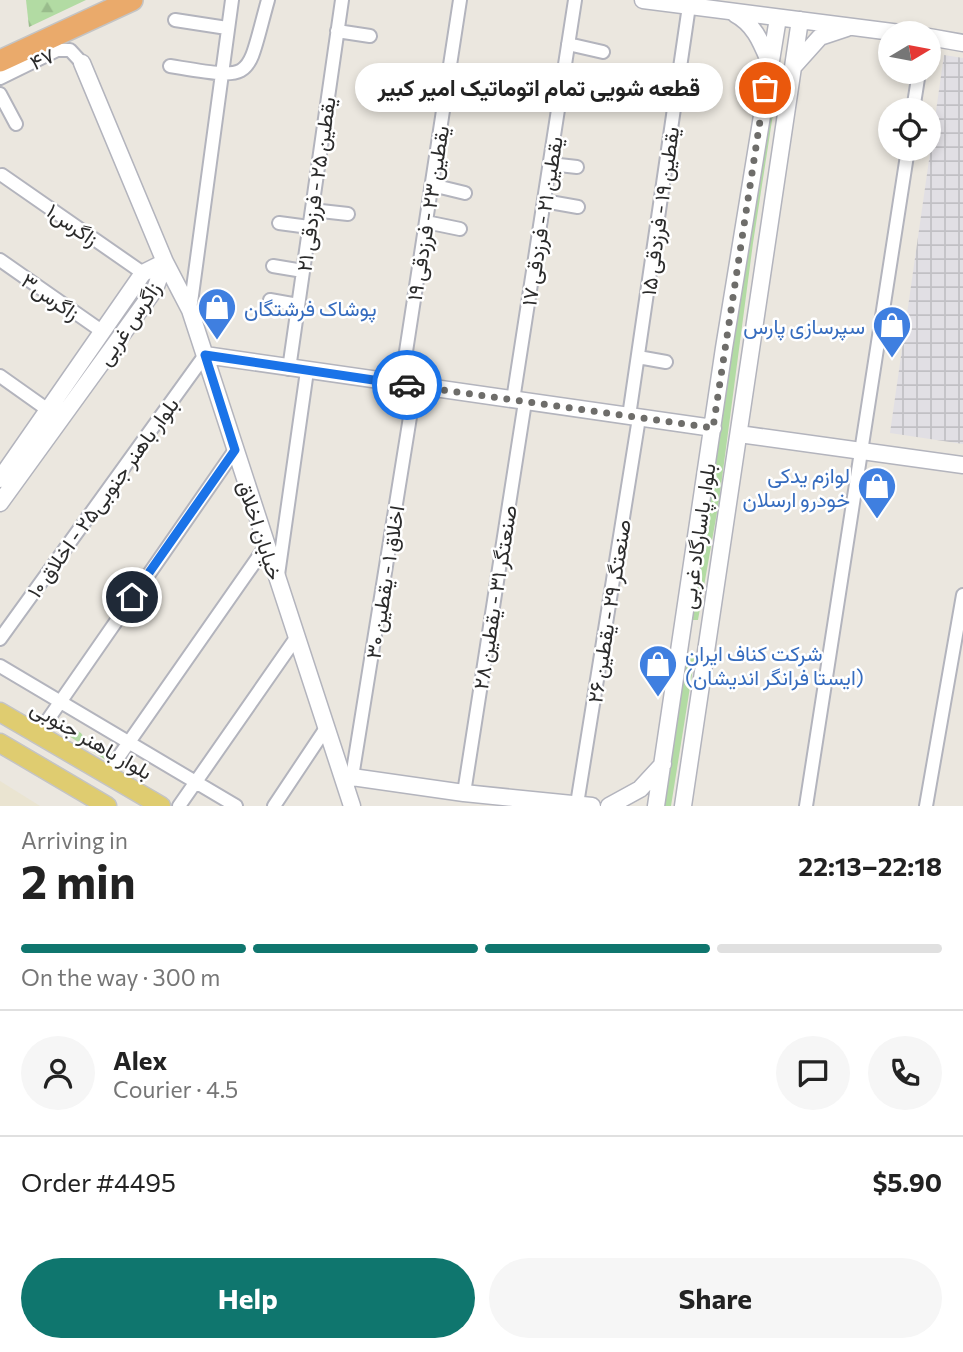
<!DOCTYPE html>
<html lang="en">
<head>
<meta charset="utf-8">
<style>
  :root { --surface:#fff; --page:#f6f6f6; --text:#222; --muted:#767676; --line:#e0e0e0; --accent:#0f766e }
  body { margin:0; font-family:Commissioner,Vazirmatn,sans-serif; background:var(--page); color:var(--text); height:100vh; display:flex; flex-direction:column; font-size:26px; white-space:nowrap }
  * { box-sizing:border-box; margin:0 }
  p { font-size:23px; color:var(--muted) }
  .icon { flex:none; width:38px; height:38px; fill:none; stroke:currentColor; stroke-width:2; stroke-linecap:round; stroke-linejoin:round }
  .map { position:relative; height:806px; overflow:hidden }
  .panel { display:flex; flex-direction:column; background:var(--surface); flex:1 }
  .panel>* { flex:none }
  .needle { width:46px; rotate:80deg }
  .controls { position:absolute; left:878px; top:21px; display:grid; gap:14px }
  .controls a { display:grid; place-items:center; width:63px; height:63px; border-radius:50%; background:var(--surface); box-shadow:0 4px 10px #0003; font-size:35px }
  .pin { position:absolute; display:grid; place-items:center; width:60px; height:60px; color:#fff; margin:-30px; border:4px solid #fff; border-radius:50%; box-shadow:0 2px 7px #0007 }
  .courier { position:absolute; display:grid; place-items:center; width:70px; height:70px; margin:-35px; border:5px solid #1a73e8; border-radius:50%; background:#fff; color:#222; box-shadow:0 2px 9px #0007 }
  .bubble { position:absolute; height:49px; border-radius:24px; background:var(--surface); box-shadow:0 4px 10px #0003; font-size:23px; font-weight:700; line-height:49px; text-align:center }
  .head em { font-style:normal; font-weight:700 }
  .head div { display:flex; flex-direction:column-reverse }
  .head { display:flex; align-items:center; justify-content:space-between; height:119px; padding:0 21px }
  h1 { font-size:46px; font-weight:700; line-height:52px }
  .bar { display:grid; grid-template-columns:repeat(4,1fr); gap:10px 7px; align-content:center; height:84px; padding:0 21px }
  .bar i { height:9px; border-radius:5px; background:var(--line) }
  .bar .current { background:var(--accent) }
  .bar p { grid-column:span 4 }
  .line { display:flex; align-items:center; gap:18px; padding:0 21px; border-top:2px solid var(--line) }
  .line div { flex:1 }
  .round { display:grid; place-items:center; flex:none; width:74px; height:74px; border-radius:37px; background:var(--page) }
  .action { display:flex; gap:14px; margin-top:auto; padding:14px 21px }
  .action a { flex:1; height:80px; border-radius:42px; background:var(--accent); color:#fff; font-size:28px; font-weight:700; line-height:80px; text-align:center }
  .action a+a { background:var(--page); color:var(--text) }
  .map>svg:first-child { display:block }
  .industrial { fill:url(#industrial-grid) }
  .education { fill:#eae4d1 }
  .grass { fill:#b2dba3 }
  .forest { fill:url(#forest-firs) }
  .lines { fill:none; stroke-linecap:round; stroke-linejoin:round }
  .street-casing { stroke:#b3b4bd; stroke-width:16 }
  .secondary-casing { stroke:#b3b4bd; stroke-width:19 }
  .primary-casing { stroke:#c4c4c4; stroke-width:21 }
  .highway-casing { stroke:#c4c4c4; stroke-width:24 }
  .street { stroke:#fff; stroke-width:12 }
  .secondary { stroke:#fff; stroke-width:16 }
  .primary { stroke:#dfcc70; stroke-width:18 }
  .highway { stroke:#eaaa6b; stroke-width:21 }
  .done { stroke:#6e6d6a; stroke-width:7; stroke-dasharray:0 12.6 }
  .route { stroke:#1a73e8; stroke-width:9 }
  .labels { text-anchor:middle; dominant-baseline:central; stroke-width:5; stroke-linejoin:round; paint-order:stroke }
  .street-label { font-size:21px; fill:#2b2b2b; stroke:#fff }
  .shop-label { font-size:21px; fill:#366cbe; stroke:#fff; text-anchor:start }
</style>
</head>
<body>
<div class="map">
<svg width="963" height="806" viewBox="0 0 963 806">
  <defs>
    <pattern id="industrial-grid" width="8" height="8" patternUnits="userSpaceOnUse" patternTransform="scale(1.75)"><rect width="8" height="8" fill="#e1dfe4"/><path d="M0 4h8M4 0v8" fill="none" stroke="#c1c0c4"/></pattern>
    <pattern id="forest-firs" width="22" height="20" patternUnits="userSpaceOnUse" patternTransform="scale(1.75)"><rect width="22" height="20" fill="#b2dba3"/><path d="M5 1l3.5 6h-7zM16 11l3.5 6h-7z" fill="#99bc8c"/></pattern>
  </defs>
  <rect width="100%" height="100%" fill="#ebe7df"/>
  <!-- industrial -->
  <path class="industrial" d="M 944,55 L 963,58 L 963,444 L 890,433 Z"/>
  <!-- education -->
  <path class="education" d="M 0,781 L 40,806 L 0,806 Z"/>
  <!-- grass -->
  <path class="grass" d="M 775,60 L 780,69 L 753,243 L 719,501 L 698,620 L 691,620 Z
    M 684,651 L 695,656 L 671,806 L 655,806 Z
    M 59,721 L 81,733 L 86,741 L 91,738 L 113,754 L 109,762 L 55,727 Z"/>
  <!-- forest -->
  <path class="forest" d="M 26,0 L 86,0 L 29,27 Z"/>
  <g class="lines">
    <!-- street casing -->
    <g class="street-casing">
      <path id="street" d="M 175,20 L 227,28
        M 337,31 L 370,36
        M 568,44 L 603,52
        M 170,66 C 257,80 245,82 268,0
        M 0,78 L 57,50 L 70,50 L 82,63
        M 677,85 L 714,90
        M 0,94 L 16,124
        M 913,110 L 919,72
        M 550,164 L 577,167
        M 2,175 L 143,273
        M 432,185 L 465,193
        M 544,201 L 578,207
        M 312,210 L 348,214
        M 426,222 L 460,229
        M 279,223 L 309,227
        M 0,260 L 103,332
        M 273,266 L 303,271
        M 270,300 L 298,305
        M 190,310 L 232,0
        M 638,357 L 666,362
        M 289,369 L 342,0
        M 0,376 L 48,410
        M 401,384 L 460,0
        M 513,400 L 575,0
        M 629,416 L 689,6
        M 278,575 L 307,371
        M 0,639 L 205,355
        M 0,666 L 236,806
        M 38,734 L 235,450
        M 106,775 L 266,546
        M 352,777 L 415,386
        M 464,793 L 525,402
        M 577,804 L 639,418
        M 179,806 L 296,638
        M 274,806 L 326,728
        M 806,806 L 908,149
        M 926,806 L 963,595"/>
    </g>
    <!-- secondary casing -->
    <g class="secondary-casing">
      <path id="secondary" d="M 643,0 L 900,33
        M 735,14 C 754,24 761,42 769,61
        M 929,37 L 963,43
        M 82,63 L 165,262 L 190,310 L 352,806
        M 794,66 L 820,37 L 847,28
        M 205,355 L 713,428
        M 739,434 L 963,465
        M 0,479 L 143,273 L 165,262
        M 0,503 L 155,289 L 165,262
        M 344,779 L 352,777 L 464,793 L 592,806
        M 609,806 L 640,789 L 663,764
        M 656,806 L 724,348 L 778,18
        M 683,806 L 800,20"/>
    </g>
    <!-- primary casing -->
    <g class="primary-casing">
      <path id="primary" d="M 0,712 L 161,806
        M 0,743 L 107,806"/>
    </g>
    <!-- highway casing -->
    <g class="highway-casing">
      <path id="highway" d="M 0,61 L 132,0"/>
    </g>
    <!-- street -->
    <use href="#street" class="street"/>
    <!-- secondary -->
    <use href="#secondary" class="secondary"/>
    <!-- primary -->
    <use href="#primary" class="primary"/>
    <!-- highway -->
    <use href="#highway" class="highway"/>
  </g>
  <g class="lines">
    <!-- done -->
    <path class="done" d="M 407,385 L 713,428 L 765,88"/>
    <!-- route -->
    <path class="route" d="M 132,597 L 235,450 L 205,355 L 407,385"/>
  </g>
  <!-- icons -->
  <defs>
    <g id="shop-pin" transform="scale(2.0125)"><path d="M0 17L-7.5 6A9.5 9.5 0 1 1 7.5 6Z" fill="#3f7fe0" stroke="#fff"/><path d="M-5-2.5h2.3a2.7 3.5 0 0 1 5.4 0H5L5.5 6h-11ZM-1.5-2.5h3a1.5 2.3 0 0 0-3 0Z" fill="#fff"/></g>
  </defs>
  <g fill-rule="evenodd">
    <use href="#shop-pin" x="217" y="307"/>
    <use href="#shop-pin" x="892" y="325"/>
    <use href="#shop-pin" x="877" y="486"/>
    <use href="#shop-pin" x="658" y="664"/>
  </g>
  <g class="labels">
    <!-- street labels -->
    <g class="street-label">
      <text transform="translate(42 58) rotate(-24)">۴۷</text>
      <text transform="translate(315 184) rotate(-82)">یقطین ۲۵ - فرزدقی ۲۱</text>
      <text transform="translate(659 211) rotate(-82)">یقطین ۱۹ - فرزدقی ۱۵</text>
      <text transform="translate(427 213) rotate(-81)">یقطین ۲۳ - فرزدقی ۱۹</text>
      <text transform="translate(541 221) rotate(-81)">یقطین ۲۱ - فرزدقی ۱۷</text>
      <text transform="translate(73 224) rotate(35)">زاگرس۱</text>
      <text transform="translate(51 296) rotate(35)">زاگرس۳</text>
      <text transform="translate(128 323) rotate(-56)">زاگرس غربی</text>
      <text transform="translate(102 497) rotate(-54)">بلوار باهنر جنوبی۲۵ - اخلاق ۱۰</text>
      <text transform="translate(261 530) rotate(72)">خیابان اخلاق</text>
      <text transform="translate(697 536) rotate(-82)">بلوار پاسارگاد غربی</text>
      <text transform="translate(384 582) rotate(-81)">اخلاق ۱ - یقطین ۳۰</text>
      <text transform="translate(494 597) rotate(-81)">صنعتگر ۳۱ - یقطین ۲۸</text>
      <text transform="translate(608 611) rotate(-81)">صنعتگر ۲۹ - یقطین ۲۶</text>
      <text transform="translate(92 739) rotate(30)">بلوار باهنر جنوبی</text>
    </g>
    <!-- shop labels -->
    <g class="shop-label">
      <text x="244" y="307">پوشاک فرشتگان</text>
      <text x="865" y="325" text-anchor="end">سپرسازی پارس</text>
      <text x="850" y="474" text-anchor="end">لوازم یدکی<tspan x="850" dy="24">خودرو ارسلان</tspan></text>
      <text x="685" y="652">شرکت کناف ایران<tspan x="685" dy="24">(ایستا فرانگر اندیشان)</tspan></text>
    </g>
  </g>
</svg>
<div class="controls">
<a><svg class="needle" viewBox="-14 -14 28 28"><path d="M0-13l5 13h-10z" fill="#e53935"/><path d="M0 13l5-13h-10z" fill="#767676"/></svg></a>
<a><svg class="icon" aria-label="locate" viewBox="0 0 24 24"><circle cx="12" cy="12" r="6"/><path d="M12 2v4M12 18v4M2 12h4M18 12h4"/></svg></a>
</div>
<div class="pin" style="left:765px;top:88px;background:#ea580c"><svg class="icon" aria-label="bag" viewBox="0 0 24 24"><path d="M5 8h14l-1 12H6zM9 8a3 3 0 0 1 6 0"/></svg></div>
<div class="pin" style="left:132px;top:597px;background:#1f2937"><svg class="icon" aria-label="home" viewBox="0 0 24 24"><path d="M3 11l9-7 9 7M6 9v11h12V9"/></svg></div>
<div class="courier" style="left:407px;top:385px"><svg class="icon" aria-label="car" viewBox="0 0 24 24"><path d="M5 17H2v-5l4-1 3-4h7l3 4 3 1v5h-3M9 17h6M6 11h13"/><circle cx="7" cy="17" r="2"/><circle cx="17" cy="17" r="2"/></svg></div>
<div class="bubble" style="left:355px;top:63px;width:368px">قطعه شویی تمام اتوماتیک امیر کبیر</div>
</div>
<section class="panel">
<div class="head"><div><h1>2 min</h1><p>Arriving in</p></div><em>22:13–22:18</em></div>
<div class="bar"><i class="current"></i><i class="current"></i><i class="current"></i><i></i><p>On the way · 300 m</p></div>
<div class="line" style="height:126px"><a class="round"><svg class="icon" aria-label="person" viewBox="0 0 24 24"><circle cx="12" cy="8" r="4"/><path d="M4 21q1-7 8-7t8 7"/></svg></a><div><b>Alex</b><p>Courier · 4.5</p></div><a class="round"><svg class="icon" aria-label="chat" viewBox="0 0 24 24"><path d="M4 5h16v11H9l-5 4z"/></svg></a><a class="round"><svg class="icon" aria-label="phone" viewBox="0 0 24 24"><path d="M5 4h4l2 5-3 2q2 4 5 5l2-3 5 2v4C11 20 4 13 5 4z"/></svg></a></div>
<div class="line" style="height:91px"><div>Order #4495</div><b>$5.90</b></div>
<div class="action"><a>Help</a><a>Share</a></div>
</section>
</body>
</html>
